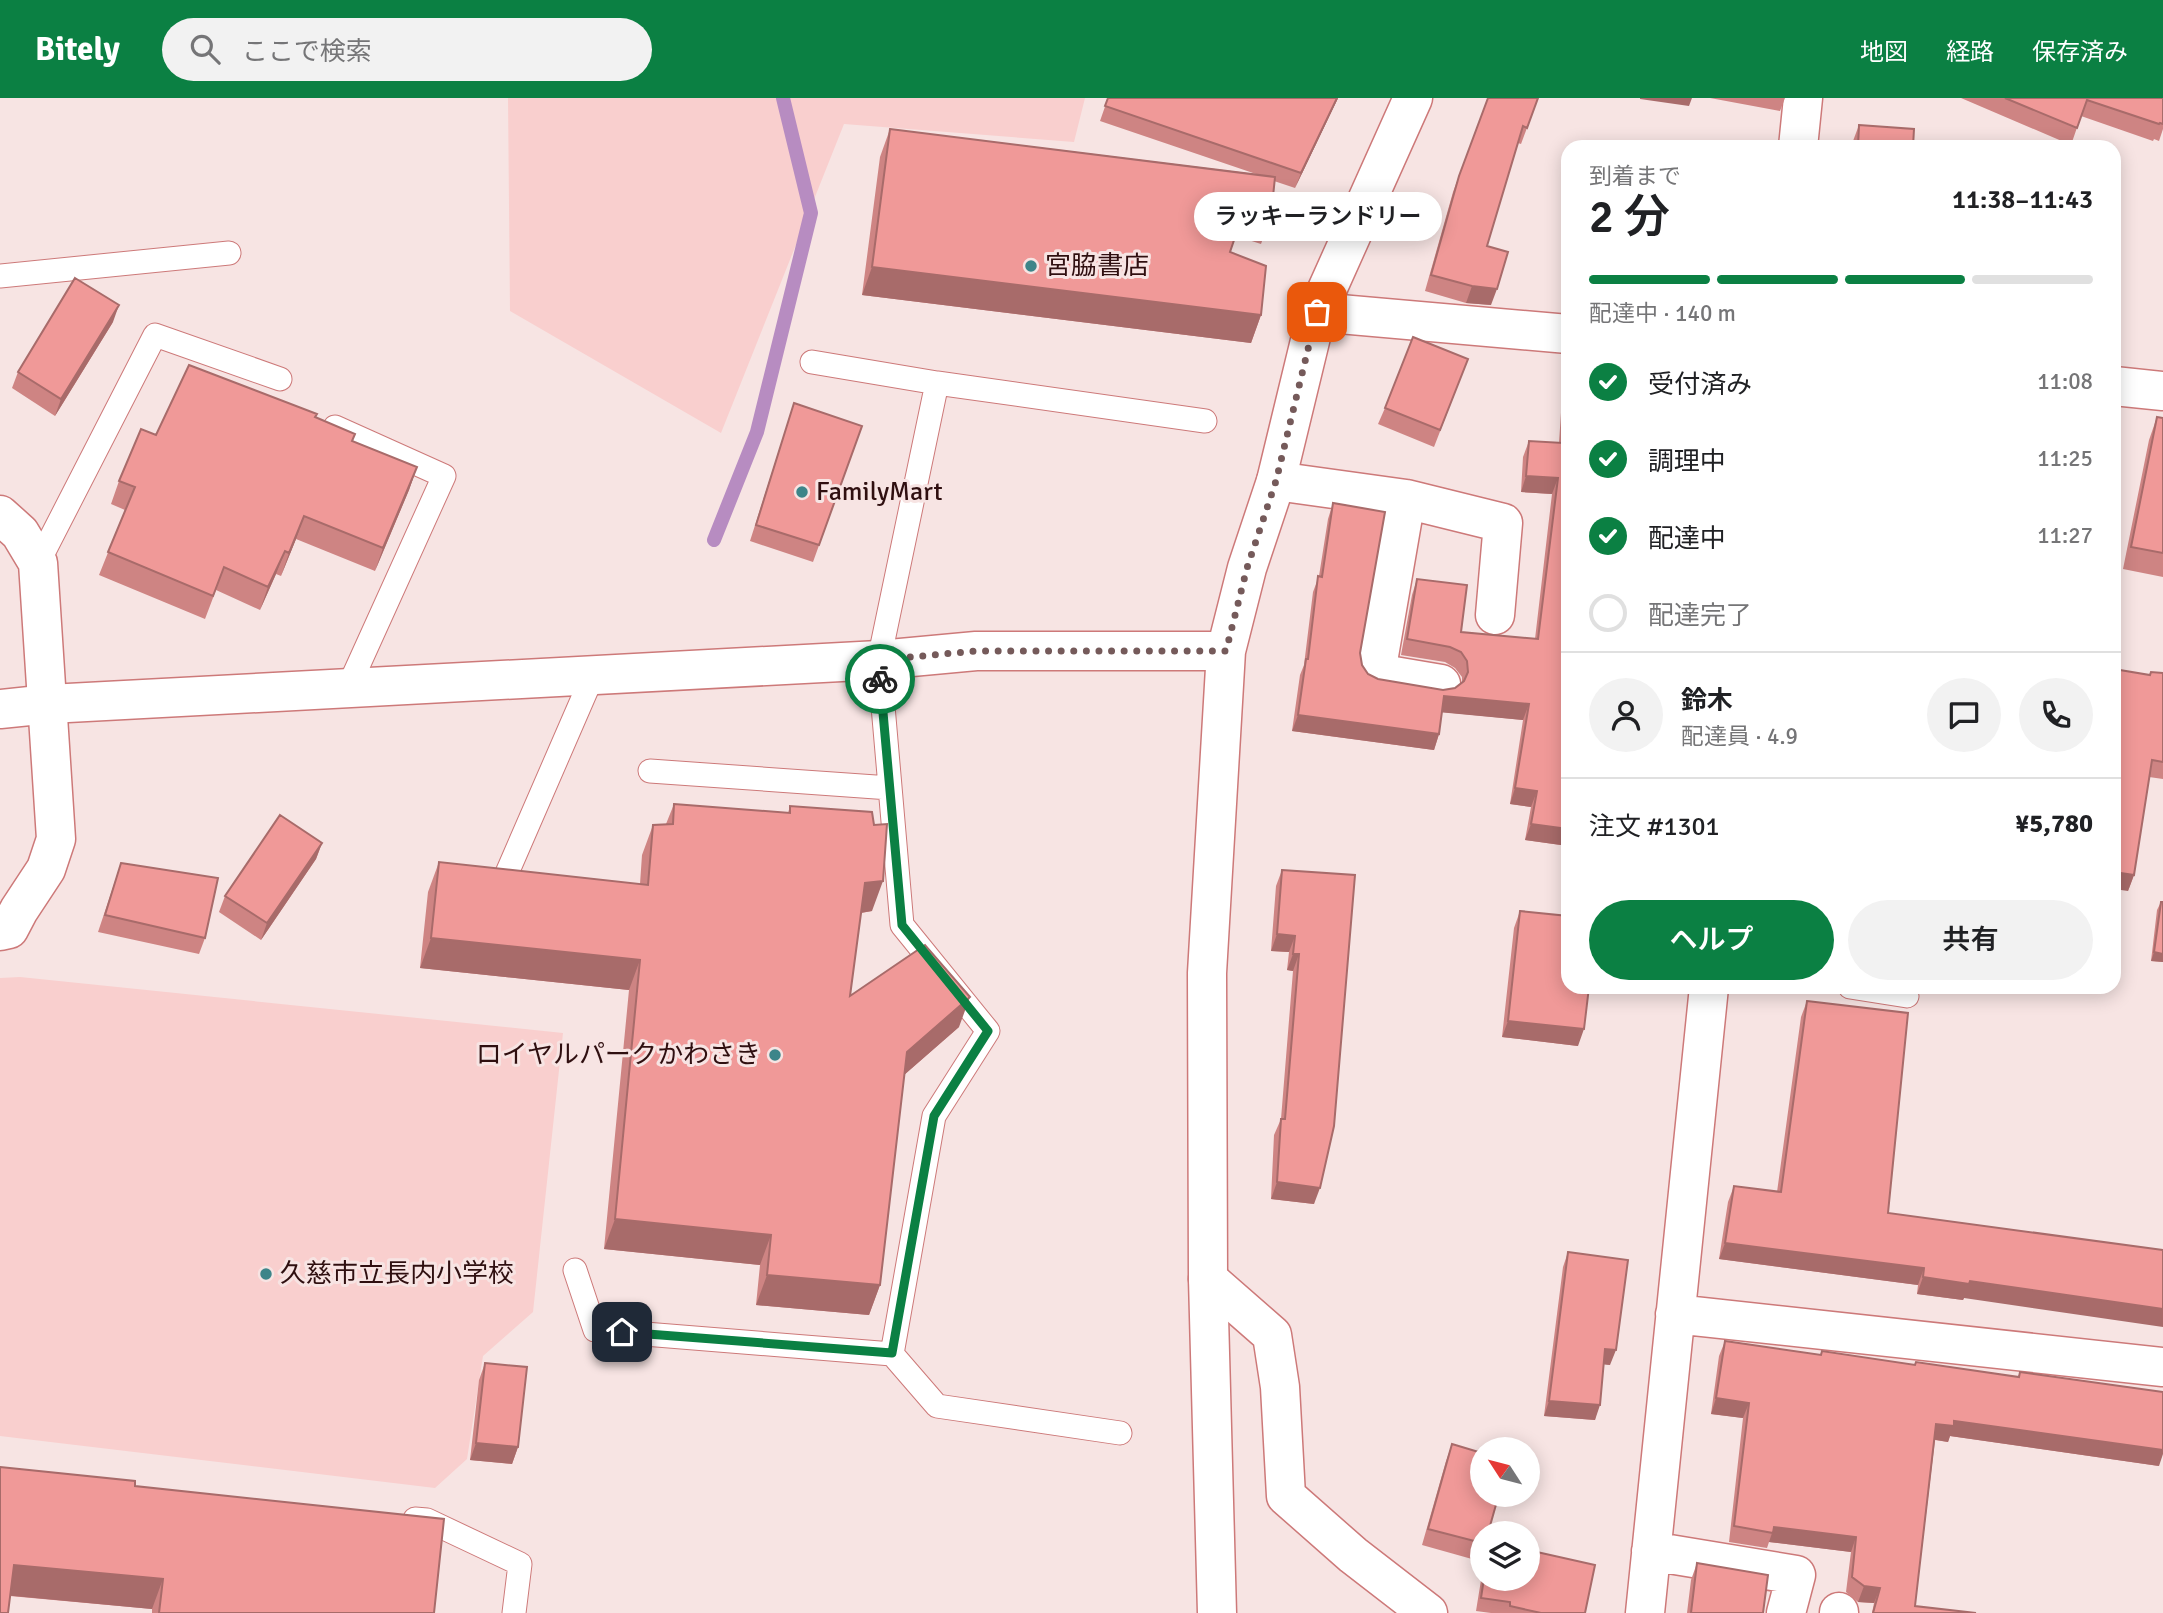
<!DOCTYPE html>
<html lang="ja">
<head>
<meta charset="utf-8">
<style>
  :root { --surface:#fff; --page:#f2f2f2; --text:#202124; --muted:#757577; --line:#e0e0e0; --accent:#0b8043 }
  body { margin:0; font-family:Signika,"Noto Sans JP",sans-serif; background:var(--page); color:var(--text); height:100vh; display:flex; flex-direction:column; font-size:26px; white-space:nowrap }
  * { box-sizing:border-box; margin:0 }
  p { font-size:23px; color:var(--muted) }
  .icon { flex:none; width:38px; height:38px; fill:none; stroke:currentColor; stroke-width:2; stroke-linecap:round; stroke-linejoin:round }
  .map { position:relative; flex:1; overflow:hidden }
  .panel { position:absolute; left:1561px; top:42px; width:560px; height:854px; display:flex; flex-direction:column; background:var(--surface); border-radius:21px; box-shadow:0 4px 18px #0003 }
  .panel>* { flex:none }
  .needle { width:46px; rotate:306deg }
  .fabs { position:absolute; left:1470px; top:1339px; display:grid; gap:14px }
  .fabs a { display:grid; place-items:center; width:70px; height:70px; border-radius:50%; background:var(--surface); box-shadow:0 4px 18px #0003; font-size:35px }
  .pin { position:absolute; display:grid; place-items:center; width:60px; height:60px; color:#fff; margin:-30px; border-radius:14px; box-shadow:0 4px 10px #0006 }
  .courier { position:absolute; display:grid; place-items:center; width:70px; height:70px; margin:-35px; border:5px solid #0b8043; border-radius:50%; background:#fff; color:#222; box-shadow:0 2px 9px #0007 }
  .bubble { position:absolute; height:49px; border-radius:24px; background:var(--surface); box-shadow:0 4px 18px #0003; font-size:23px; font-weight:600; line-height:49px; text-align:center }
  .overview em { font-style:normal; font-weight:600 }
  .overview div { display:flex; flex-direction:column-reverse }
  .overview { display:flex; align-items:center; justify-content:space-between; height:119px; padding:0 28px }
  h1 { font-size:46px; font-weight:600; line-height:52px }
  .bar { display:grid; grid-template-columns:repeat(4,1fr); gap:10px 7px; align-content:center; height:84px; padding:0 28px }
  .bar i { height:9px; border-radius:5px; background:var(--line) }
  .bar .on { background:var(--accent) }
  .bar p { grid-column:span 4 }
  .line { display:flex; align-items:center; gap:18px; padding:0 28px; border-top:2px solid var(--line) }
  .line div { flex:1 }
  .round { display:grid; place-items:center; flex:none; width:74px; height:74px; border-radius:37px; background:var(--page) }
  ol { padding:0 28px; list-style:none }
  li { display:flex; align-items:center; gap:21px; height:77px }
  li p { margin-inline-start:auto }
  li .icon { padding:7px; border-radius:50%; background:var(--accent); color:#fff; stroke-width:4 }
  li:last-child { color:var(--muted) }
  li i { width:38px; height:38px; border:4px solid var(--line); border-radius:50% }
  .primary-button { display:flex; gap:14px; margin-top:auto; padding:14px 28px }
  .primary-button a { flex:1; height:80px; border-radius:42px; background:var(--accent); color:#fff; font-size:28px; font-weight:600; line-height:80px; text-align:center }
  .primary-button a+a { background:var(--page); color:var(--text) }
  header { display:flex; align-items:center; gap:42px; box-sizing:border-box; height:98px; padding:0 35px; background:var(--accent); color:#fff }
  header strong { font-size:33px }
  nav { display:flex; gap:38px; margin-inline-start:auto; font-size:24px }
  .search { width:490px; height:63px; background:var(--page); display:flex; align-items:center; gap:18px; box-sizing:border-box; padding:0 24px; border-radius:38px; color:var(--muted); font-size:26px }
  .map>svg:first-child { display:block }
  .green { fill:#f9cfce }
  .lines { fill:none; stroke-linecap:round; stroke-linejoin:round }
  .stream { stroke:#b78cc1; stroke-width:14 }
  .service-casing { stroke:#cd7979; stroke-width:25 }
  .minor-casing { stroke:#cd7979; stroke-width:41 }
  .tertiary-casing { stroke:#cd7979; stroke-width:41 }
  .service { stroke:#fff; stroke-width:23 }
  .minor { stroke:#fff; stroke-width:38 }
  .tertiary { stroke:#fff; stroke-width:38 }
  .wall { fill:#ce8483 }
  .shaded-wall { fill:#a86b6a }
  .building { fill:#f09998; stroke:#a86b6a; stroke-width:2 }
  .done { stroke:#755a5a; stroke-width:7; stroke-dasharray:0 12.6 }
  .route { stroke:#0b8043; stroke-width:9 }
  .poi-dot { fill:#3d8589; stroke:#f7e4e3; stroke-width:2.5 }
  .labels { text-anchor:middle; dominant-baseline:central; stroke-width:6; stroke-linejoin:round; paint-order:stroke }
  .poi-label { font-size:26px; fill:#2f0f10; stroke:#f7e4e3; text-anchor:start }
</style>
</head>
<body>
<header>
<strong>Bitely</strong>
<div class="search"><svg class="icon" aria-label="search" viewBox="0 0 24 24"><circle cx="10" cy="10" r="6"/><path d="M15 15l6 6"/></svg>ここで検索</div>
<nav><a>地図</a><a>経路</a><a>保存済み</a></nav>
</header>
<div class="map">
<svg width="2163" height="1515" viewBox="0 0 2163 1515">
  <rect width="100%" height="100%" fill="#f7e4e3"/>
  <!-- green -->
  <path class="green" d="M 508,0 L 1085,0 L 1074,44 L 844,26 L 721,335 L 510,213 Z
    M 20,879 L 563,935 L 533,1214 L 483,1258 L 467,1361 L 435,1390 L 0,1338 L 0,880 Z"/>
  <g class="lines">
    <!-- stream -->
    <path class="stream" d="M 714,442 L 757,334 L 811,115 L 783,0"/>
    <!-- service casing -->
    <g class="service-casing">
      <path id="service" d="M 0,178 L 229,155
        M 812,264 L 937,285
        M 335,329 L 444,378 L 348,590
        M 38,465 L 155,237 L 280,281
        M 650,673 L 890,690
        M 507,775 L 593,577
        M 1850,889 L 1907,898
        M 575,1172 L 595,1232 L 892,1256
        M 1120,1335 L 937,1308 L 892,1256 L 934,1018 L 988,933 L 902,827 L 879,562 L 937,285 L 1205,323
        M 415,1421 L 427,1422 L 520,1466 L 514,1515"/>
    </g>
    <!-- minor casing -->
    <g class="minor-casing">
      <path id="minor" d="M 1798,49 L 1803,0
        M 1317,214 L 1568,236
        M 2114,288 L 2163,293
        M 1276,383 L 1406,401 L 1503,425 L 1495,517
        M 1406,401 L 1376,575 L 1441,586
        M 0,417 L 20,435 L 38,465 L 56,741 L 46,771 L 19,812 L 9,831 L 0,833
        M 1208,1181 L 1272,1237 L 1280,1289 L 1286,1398 L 1353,1457 L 1428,1515
        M 1675,1216 L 2163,1269
        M 1651,1453 L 1796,1477 L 1786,1515
        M 1645,1515 L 1709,889
        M 1839,1515 L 1839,1514"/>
    </g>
    <!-- tertiary casing -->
    <g class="tertiary-casing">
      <path id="tertiary" d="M 0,611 L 49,606 L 879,562 L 976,553 L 1226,553 L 1247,470 L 1276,383 L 1317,214 L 1413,0
        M 1217,1515 L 1208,1181 L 1207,875 L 1226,553"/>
    </g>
    <!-- service -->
    <use href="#service" class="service"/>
    <!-- minor -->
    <use href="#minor" class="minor"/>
    <!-- tertiary -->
    <use href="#tertiary" class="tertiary"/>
  </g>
  <!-- wall -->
  <path class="wall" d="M 1108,0 L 1338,0 L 1295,90 L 1274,83 L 1271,118 L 1261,146 L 1236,138 L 1230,154 L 1261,217 L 1251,245 L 862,197 L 880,59 L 890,31 L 1256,76 L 1100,23 Z
    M 1488,0 L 1538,0 L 1521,46 L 1518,45 L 1487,148 L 1491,207 L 1466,205 L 1425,193 L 1453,94 Z
    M 1710,0 L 1785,0 L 1780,13 Z
    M 1961,0 L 2163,0 L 2163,31 L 2159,43 L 2154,41 L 2153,43 L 2081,18 L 2071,47 Z
    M 1859,27 L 1913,49 L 1853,49 L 1853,43 Z
    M 113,224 L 55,318 L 12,290 L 18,274 Z
    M 1568,258 L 1568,748 L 1525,742 L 1531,709 L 1510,706 L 1523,622 L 1442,614 L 1439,636 L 1434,652 L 1292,633 L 1300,577 L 1304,567 L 1313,494 L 1319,478 L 1328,421 L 1333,405 L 1362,567 L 1368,576 L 1378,581 L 1443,592 L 1455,590 L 1462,585 L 1462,579 L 1455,570 L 1445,564 L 1401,557 L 1412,497 L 1417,481 L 1461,534 L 1535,541 L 1552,396 L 1521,394 L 1523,359 L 1529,343 L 1559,345 L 1564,269 Z
    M 1468,261 L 1434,349 L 1378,326 L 1385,310 Z
    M 794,305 L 862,328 L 813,464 L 750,443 Z
    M 315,319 L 353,343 L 417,369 L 409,392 L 375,473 L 296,441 L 281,478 L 276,476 L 260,512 L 216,492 L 205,521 L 99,477 L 125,412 L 111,406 L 119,383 L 156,337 Z
    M 2157,319 L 2163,320 L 2163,479 L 2123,471 L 2149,342 Z
    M 2151,574 L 2163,575 L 2163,681 L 2149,679 L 2134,777 L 2128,793 Z
    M 674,706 L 788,715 L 790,708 L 872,813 L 861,815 L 850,898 L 959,929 L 904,977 L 880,1187 L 869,1217 L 756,1207 L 760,1167 L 604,1151 L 629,892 L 420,870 L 428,794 L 439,764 L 640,786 L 642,757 L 653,727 L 666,726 Z
    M 322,745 L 316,761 L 261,842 L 219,814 L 225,798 Z
    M 121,765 L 205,840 L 199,856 L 98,834 Z
    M 1282,772 L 1355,777 L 1314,1106 L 1271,1101 L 1274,1037 L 1281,1021 L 1293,873 L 1287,872 L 1289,854 L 1271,853 L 1276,788 Z
    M 2161,804 L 2163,864 L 2151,863 L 2157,812 Z
    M 1520,813 L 1578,948 L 1502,939 L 1514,830 Z
    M 1807,903 L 1888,1115 L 1964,1200 L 1963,1202 L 1917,1196 L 1918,1187 L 1719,1161 L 1728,1104 L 1734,1088 L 1777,1094 L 1801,919 Z
    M 1568,1154 L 1610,1267 L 1604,1266 L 1595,1322 L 1544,1318 L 1563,1169 Z
    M 1725,1243 L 1821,1257 L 1822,1253 L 1914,1267 L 1916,1264 L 2018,1279 L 2020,1274 L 2159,1368 L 1950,1338 L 1948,1344 L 1935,1342 L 1915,1508 L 1976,1515 L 1872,1515 L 1874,1505 L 1858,1504 L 1846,1494 L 1851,1454 L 1769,1444 L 1767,1450 L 1729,1444 L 1743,1320 L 1711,1316 L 1719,1258 Z
    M 485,1265 L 518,1349 L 512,1366 L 470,1362 L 479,1282 Z
    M 1452,1346 L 1482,1435 L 1482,1453 L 1479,1463 L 1422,1447 L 1446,1363 Z
    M 0,1369 L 135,1388 L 434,1515 L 152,1515 L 152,1511 L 10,1498 Z
    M 1697,1465 L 1763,1515 L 1687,1515 L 1691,1482 Z
    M 1482,1476 L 1482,1480 L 1528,1480 L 1585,1515 L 1491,1515 L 1476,1513 Z"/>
  <!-- shaded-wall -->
  <path class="shaded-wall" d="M 1337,0 L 1338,0 L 1295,90 L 1301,75 Z
    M 1640,0 L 1692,0 L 1689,8 L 1640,1 Z
    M 872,169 L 1261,217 L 1251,245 L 862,197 Z
    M 1472,188 L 1497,191 L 1491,207 L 1466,205 Z
    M 119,207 L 113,224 L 55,318 L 61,301 Z
    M 417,369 L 409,392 L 375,473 L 383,450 Z
    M 1526,378 L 1558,380 L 1552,396 L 1521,394 Z
    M 304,418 L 296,441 L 281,478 L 289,455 Z
    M 285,453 L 276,476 L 260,512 L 268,489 Z
    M 1444,598 L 1529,606 L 1523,622 L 1438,614 Z
    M 1298,617 L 1439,636 L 1434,652 L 1292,633 Z
    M 1515,690 L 1537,693 L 1531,709 L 1510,706 Z
    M 1531,726 L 1568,731 L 1568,748 L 1525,742 Z
    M 322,745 L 316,761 L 261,842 L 267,825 Z
    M 2114,774 L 2134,777 L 2128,793 L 2114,791 Z
    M 883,783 L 872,813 L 854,816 L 865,785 Z
    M 1277,836 L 1295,838 L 1289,854 L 1271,853 Z
    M 431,840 L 640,862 L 629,892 L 420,870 Z
    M 2154,854 L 2163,856 L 2163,864 L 2151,863 Z
    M 1293,856 L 1299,856 L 1293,873 L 1287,872 Z
    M 970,899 L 959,929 L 896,984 L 907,954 Z
    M 1508,923 L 1584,931 L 1578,948 L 1502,939 Z
    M 1277,1084 L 1320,1090 L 1314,1106 L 1271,1101 Z
    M 615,1121 L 771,1137 L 760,1167 L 604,1151 Z
    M 1725,1145 L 1924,1170 L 1918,1187 L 1719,1161 Z
    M 767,1177 L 880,1187 L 869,1217 L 756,1207 Z
    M 1923,1179 L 1970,1183 L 2163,1211 L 2163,1229 L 1964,1200 L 1963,1202 L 1917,1196 Z
    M 1605,1251 L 1616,1252 L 1610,1267 L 1600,1266 Z
    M 1716,1300 L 1749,1305 L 1743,1320 L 1711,1316 Z
    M 1549,1303 L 1600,1307 L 1595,1322 L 1544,1318 Z
    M 1954,1323 L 2163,1352 L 2163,1356 L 2159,1368 L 1950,1338 L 1948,1344 L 1931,1341 L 1936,1326 Z
    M 476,1345 L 518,1349 L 512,1366 L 470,1362 Z
    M 1774,1429 L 1856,1439 L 1851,1454 L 1769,1444 Z
    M 14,1467 L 163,1481 L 152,1511 L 3,1497 Z
    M 1864,1488 L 1880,1490 L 1874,1505 L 1858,1504 Z"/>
  <!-- building -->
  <path class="building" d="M 1108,0 L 1337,0 L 1301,75 L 1105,8 Z
    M 1488,0 L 1538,0 L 1527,30 L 1523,28 L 1487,148 L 1508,154 L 1497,191 L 1472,188 L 1431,177 L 1459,78 Z
    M 2005,0 L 2163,0 L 2163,26 L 2160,25 L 2159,26 L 2087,2 L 2077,30 Z
    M 1859,27 L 1914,31 L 1913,49 L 1858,49 Z
    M 890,31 L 1275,79 L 1271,118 L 1245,110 L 1230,154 L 1266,168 L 1261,217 L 872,169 Z
    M 75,180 L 119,207 L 61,301 L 18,274 Z
    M 1413,239 L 1468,261 L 1440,332 L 1385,310 Z
    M 189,267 L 317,316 L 315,319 L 355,336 L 352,343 L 417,369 L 383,450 L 304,418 L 289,455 L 285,453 L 268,489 L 224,469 L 213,498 L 108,454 L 135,389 L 119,383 L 141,331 L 156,337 Z
    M 1568,278 L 1568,731 L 1531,726 L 1537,693 L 1515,690 L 1529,606 L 1444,598 L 1439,636 L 1298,617 L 1306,561 L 1308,561 L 1318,478 L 1322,479 L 1333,405 L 1385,414 L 1360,555 L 1362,567 L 1368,576 L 1378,581 L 1443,592 L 1455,590 L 1464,583 L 1468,574 L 1467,563 L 1461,554 L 1450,549 L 1407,541 L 1417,481 L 1467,487 L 1461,534 L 1538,541 L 1558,380 L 1526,378 L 1529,343 L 1563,345 Z
    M 794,305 L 862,328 L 819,447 L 756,427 Z
    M 2157,319 L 2163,320 L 2163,455 L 2131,449 Z
    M 2114,571 L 2150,577 L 2151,574 L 2163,575 L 2163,664 L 2152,662 L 2134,777 L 2114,774 Z
    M 674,706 L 790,715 L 790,708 L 872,714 L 874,727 L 887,726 L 883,783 L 865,785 L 850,898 L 925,847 L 970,899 L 907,954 L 880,1187 L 767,1177 L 771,1137 L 615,1121 L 640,862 L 431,840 L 439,764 L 648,787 L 653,727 L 673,726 Z
    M 280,717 L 322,745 L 267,825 L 225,798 Z
    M 121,765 L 218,780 L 205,840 L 105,817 Z
    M 1282,772 L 1355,777 L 1334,1028 L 1320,1090 L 1277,1084 L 1281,1021 L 1285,1021 L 1299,856 L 1293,856 L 1295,838 L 1277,836 Z
    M 2161,804 L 2163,804 L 2163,856 L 2154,854 Z
    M 1520,813 L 1568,818 L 1568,889 L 1589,889 L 1584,931 L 1508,923 Z
    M 1807,903 L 1908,915 L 1888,1115 L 2163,1152 L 2163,1211 L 1970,1183 L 1969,1186 L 1923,1179 L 1924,1170 L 1725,1145 L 1734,1088 L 1781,1094 Z
    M 1568,1154 L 1628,1162 L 1616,1252 L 1605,1251 L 1600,1307 L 1549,1303 Z
    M 1725,1243 L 1821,1257 L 1822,1253 L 1915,1267 L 1916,1264 L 2019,1279 L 2020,1274 L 2163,1294 L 2163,1352 L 1954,1323 L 1954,1328 L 1936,1326 L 1915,1508 L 1976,1515 L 1873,1515 L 1880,1490 L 1864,1488 L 1852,1479 L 1856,1439 L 1774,1429 L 1773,1435 L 1734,1428 L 1749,1305 L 1716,1300 Z
    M 485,1265 L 527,1269 L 518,1349 L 476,1345 Z
    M 1452,1346 L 1482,1355 L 1482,1396 L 1499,1396 L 1488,1435 L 1482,1435 L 1482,1445 L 1428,1431 Z
    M 0,1369 L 135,1383 L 135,1388 L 444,1421 L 434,1515 L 159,1515 L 163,1481 L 14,1467 L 8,1515 L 0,1515 Z
    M 1528,1452 L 1595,1467 L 1585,1515 L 1541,1515 L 1510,1508 L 1510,1504 L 1481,1500 L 1484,1480 L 1528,1480 Z
    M 1697,1465 L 1768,1477 L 1763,1515 L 1691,1515 Z"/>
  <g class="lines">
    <!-- done -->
    <path class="done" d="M 880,581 L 879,562 L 976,553 L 1226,553 L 1247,470 L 1276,383 L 1317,214"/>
    <!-- route -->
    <path class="route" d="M 622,1234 L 892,1255 L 934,1018 L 988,933 L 902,827 L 880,581"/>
  </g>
  <!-- markers -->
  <g class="poi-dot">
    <circle cx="1031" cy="168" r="7"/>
    <circle cx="802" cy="394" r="7"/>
    <circle cx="775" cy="957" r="7"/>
    <circle cx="266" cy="1176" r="7"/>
  </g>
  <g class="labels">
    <!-- poi labels -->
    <g class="poi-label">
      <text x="1045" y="168">宮脇書店</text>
      <text x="816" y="394">FamilyMart</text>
      <text x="761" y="957" text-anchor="end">ロイヤルパークかわさき</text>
      <text x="280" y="1176">久慈市立長内小学校</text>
    </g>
  </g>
</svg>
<div class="fabs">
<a><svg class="needle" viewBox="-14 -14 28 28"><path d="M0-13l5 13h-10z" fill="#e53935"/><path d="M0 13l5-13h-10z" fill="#757577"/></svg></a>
<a><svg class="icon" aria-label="layers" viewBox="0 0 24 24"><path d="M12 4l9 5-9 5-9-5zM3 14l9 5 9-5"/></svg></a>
</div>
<div class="pin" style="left:1317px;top:214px;background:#ea580c"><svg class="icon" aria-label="bag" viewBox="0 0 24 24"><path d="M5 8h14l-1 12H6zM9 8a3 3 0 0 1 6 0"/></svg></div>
<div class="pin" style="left:622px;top:1234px;background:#1f2937"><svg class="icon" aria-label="home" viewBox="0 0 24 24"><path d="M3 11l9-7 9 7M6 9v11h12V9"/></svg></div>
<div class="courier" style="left:880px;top:581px"><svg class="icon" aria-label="bike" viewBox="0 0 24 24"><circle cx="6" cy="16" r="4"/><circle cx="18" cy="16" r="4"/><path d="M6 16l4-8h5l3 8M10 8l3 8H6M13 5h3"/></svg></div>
<div class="bubble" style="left:1194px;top:94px;width:248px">ラッキーランドリー</div>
<section class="panel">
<div class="overview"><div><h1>2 分</h1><p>到着まで</p></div><em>11:38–11:43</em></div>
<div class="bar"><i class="on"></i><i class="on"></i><i class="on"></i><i></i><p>配達中 · 140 m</p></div>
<ol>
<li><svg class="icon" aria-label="check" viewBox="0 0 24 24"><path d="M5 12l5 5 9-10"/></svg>受付済み<p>11:08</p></li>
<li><svg class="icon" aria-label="check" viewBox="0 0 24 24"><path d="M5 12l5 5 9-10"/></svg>調理中<p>11:25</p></li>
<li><svg class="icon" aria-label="check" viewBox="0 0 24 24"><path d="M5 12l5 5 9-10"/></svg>配達中<p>11:27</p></li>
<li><i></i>配達完了</li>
</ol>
<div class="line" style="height:126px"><a class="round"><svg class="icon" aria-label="person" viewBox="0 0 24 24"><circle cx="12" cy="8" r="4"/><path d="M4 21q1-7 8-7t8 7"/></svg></a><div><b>鈴木</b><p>配達員 · 4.9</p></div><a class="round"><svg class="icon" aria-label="chat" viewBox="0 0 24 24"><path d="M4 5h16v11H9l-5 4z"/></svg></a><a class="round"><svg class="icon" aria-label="phone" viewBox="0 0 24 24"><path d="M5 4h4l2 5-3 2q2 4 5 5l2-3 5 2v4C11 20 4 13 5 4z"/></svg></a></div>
<div class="line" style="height:91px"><div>注文 #1301</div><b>¥5,780</b></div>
<div class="primary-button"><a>ヘルプ</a><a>共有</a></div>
</section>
</div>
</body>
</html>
